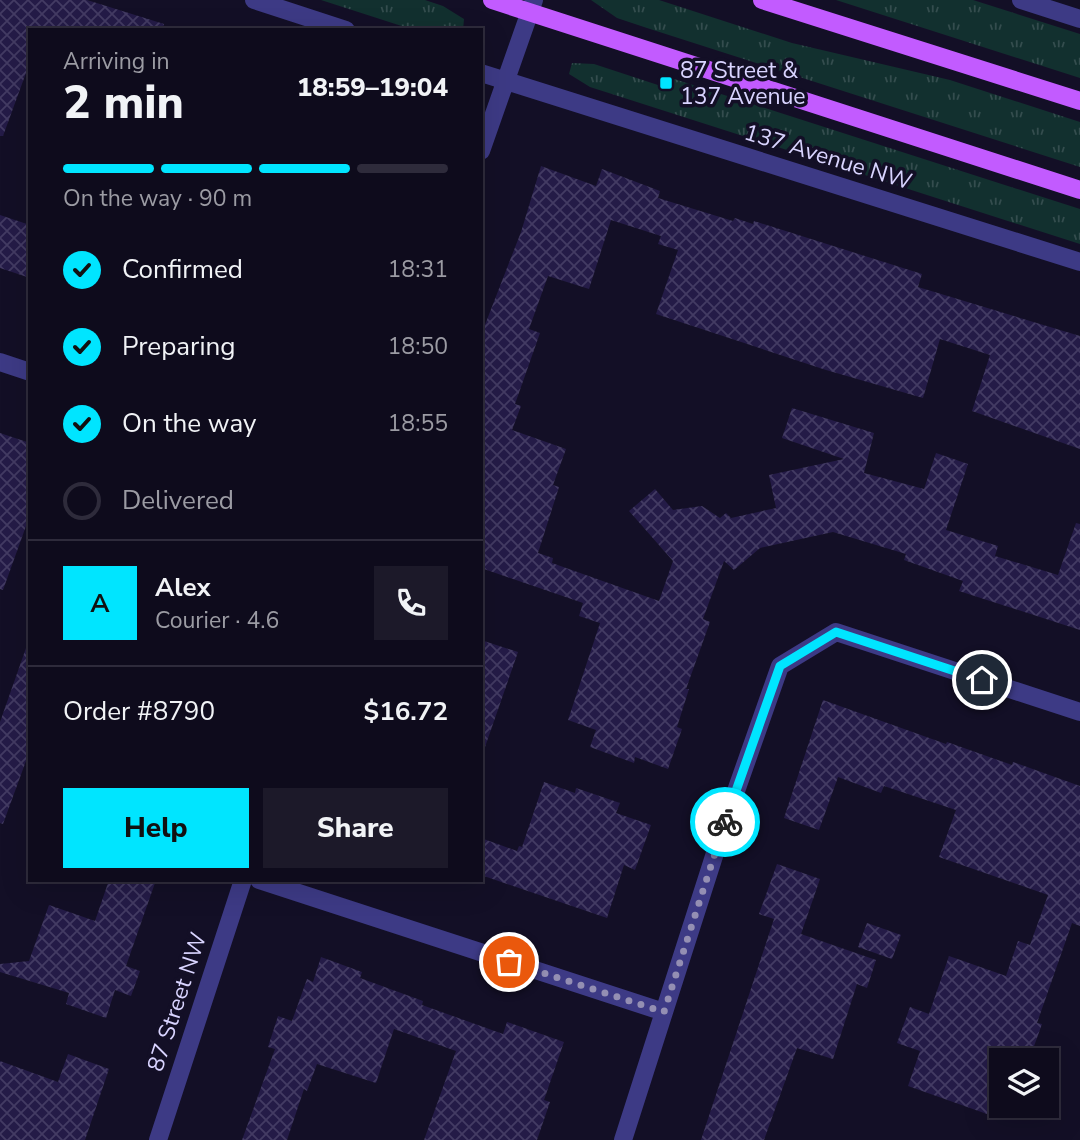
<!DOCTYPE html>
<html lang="en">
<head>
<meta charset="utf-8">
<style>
  :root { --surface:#0e0b1c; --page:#1c1929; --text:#f1f3f6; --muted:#9b9ba3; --line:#2e2b3b; --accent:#00e5ff }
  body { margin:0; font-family:"Nunito Sans",sans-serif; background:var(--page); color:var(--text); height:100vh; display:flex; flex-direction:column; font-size:26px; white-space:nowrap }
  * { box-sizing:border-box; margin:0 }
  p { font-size:23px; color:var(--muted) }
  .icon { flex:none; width:38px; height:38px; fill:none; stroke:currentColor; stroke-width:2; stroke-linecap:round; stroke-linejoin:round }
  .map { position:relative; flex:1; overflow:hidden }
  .panel { position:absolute; left:28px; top:28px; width:455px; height:854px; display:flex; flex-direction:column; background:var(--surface); border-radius:0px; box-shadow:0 7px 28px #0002,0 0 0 2px var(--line) }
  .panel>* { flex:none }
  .tools { position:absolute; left:989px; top:1048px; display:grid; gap:14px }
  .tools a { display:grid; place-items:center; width:70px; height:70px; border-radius:0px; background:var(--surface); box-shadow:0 7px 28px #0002,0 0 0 2px var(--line); font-size:35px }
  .pin { position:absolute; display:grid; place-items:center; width:60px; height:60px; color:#fff; margin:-30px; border:4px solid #fff; border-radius:50%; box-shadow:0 2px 7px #0007 }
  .courier { position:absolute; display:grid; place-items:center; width:70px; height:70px; margin:-35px; border:5px solid #00e5ff; border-radius:50%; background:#fff; color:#222; box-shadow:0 2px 9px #0007 }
  .headline em { font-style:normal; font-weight:800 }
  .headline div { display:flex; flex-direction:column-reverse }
  .headline { display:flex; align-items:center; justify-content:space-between; height:119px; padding:0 35px }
  h1 { font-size:46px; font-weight:800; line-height:52px }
  .bar { display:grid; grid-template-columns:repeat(4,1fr); gap:10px 7px; align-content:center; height:84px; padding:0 35px }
  .bar i { height:9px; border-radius:5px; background:var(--line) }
  .bar .active { background:var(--accent) }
  .bar p { grid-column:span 4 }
  .line { display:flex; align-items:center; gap:18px; padding:0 35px; border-top:2px solid var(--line) }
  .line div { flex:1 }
  .round { display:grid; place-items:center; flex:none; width:74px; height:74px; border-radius:0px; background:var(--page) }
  ol { padding:0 35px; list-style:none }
  li { display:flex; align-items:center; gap:21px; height:77px }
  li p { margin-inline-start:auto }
  li .icon { padding:7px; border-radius:50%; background:var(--accent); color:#111; stroke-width:4 }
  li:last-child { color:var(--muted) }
  li i { width:38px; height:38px; border:4px solid var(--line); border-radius:50% }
  .action { display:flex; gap:14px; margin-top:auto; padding:14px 35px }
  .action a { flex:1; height:80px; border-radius:0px; background:var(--accent); color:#111; font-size:28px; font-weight:800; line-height:80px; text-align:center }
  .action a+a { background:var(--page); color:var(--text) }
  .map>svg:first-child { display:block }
  .grass { fill:url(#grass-tufts) }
  .building { fill:url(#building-cross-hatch) }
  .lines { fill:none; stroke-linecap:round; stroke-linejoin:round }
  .minor { stroke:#3d3a85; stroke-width:18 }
  .major { stroke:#c25bff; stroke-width:18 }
  .done { stroke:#948fb3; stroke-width:7; stroke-dasharray:0 12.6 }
  .route { stroke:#00e5ff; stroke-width:9 }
  .poi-dot { fill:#00e5ff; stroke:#130f26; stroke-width:2.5 }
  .labels { text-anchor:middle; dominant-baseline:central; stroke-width:7; stroke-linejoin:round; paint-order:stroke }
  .poi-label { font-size:23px; fill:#d9d4ff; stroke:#130f26; text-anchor:start }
  .street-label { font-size:23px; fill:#d9d4ff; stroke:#130f26 }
</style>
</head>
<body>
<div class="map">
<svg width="1080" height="1140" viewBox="0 0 1080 1140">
  <defs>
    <pattern id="grass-tufts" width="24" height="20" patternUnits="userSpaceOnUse" patternTransform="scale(1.75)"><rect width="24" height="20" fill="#12302f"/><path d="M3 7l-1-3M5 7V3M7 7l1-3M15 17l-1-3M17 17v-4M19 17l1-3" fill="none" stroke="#344d4e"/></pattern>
    <pattern id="building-cross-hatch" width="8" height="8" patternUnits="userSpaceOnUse" patternTransform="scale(1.75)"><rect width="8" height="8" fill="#241b47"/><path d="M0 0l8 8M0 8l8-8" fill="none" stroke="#433b63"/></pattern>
  </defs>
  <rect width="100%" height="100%" fill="#130f26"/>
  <!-- grass -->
  <path class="grass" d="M 321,0 L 425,0 L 443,6 L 464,19 L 463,30 L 414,30 Z
    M 591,0 L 659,0 L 792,43 L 950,80 L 1080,122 L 1080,167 L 647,28 L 617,18 Z
    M 836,0 L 973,0 L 1080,34 L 1080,78 Z
    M 572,63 L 594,64 L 664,87 L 668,77 L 1080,209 L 1080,244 L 590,87 L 569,74 Z"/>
  <!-- building -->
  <path class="building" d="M 0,0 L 87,0 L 164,24 L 163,30 L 30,30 L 30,62 L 3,136 L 0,136 Z
    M 541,166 L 596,186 L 602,169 L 660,191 L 658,198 L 733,221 L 735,218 L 753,224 L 754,221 L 922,274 L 918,287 L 1080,336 L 1080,449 L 972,411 L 990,355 L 940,339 L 923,398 L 826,370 L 656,314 L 678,250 L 658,244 L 661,236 L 611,220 L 589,289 L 548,276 L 529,329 L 540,333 L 515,404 L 521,406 L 512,430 L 566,449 L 553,485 L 559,487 L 538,553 L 553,558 L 552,563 L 659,601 L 673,561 L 629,511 L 655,489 L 673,510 L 702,506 L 720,518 L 726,513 L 731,518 L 776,508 L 769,475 L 844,459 L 782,438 L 792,408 L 874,433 L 864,473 L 924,489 L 936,453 L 968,464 L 946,530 L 998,546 L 995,556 L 1058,575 L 1076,523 L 1080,524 L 1080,630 L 959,591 L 963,581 L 904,560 L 906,554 L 833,532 L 760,548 L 734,570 L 724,561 L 703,619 L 710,622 L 686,689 L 689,689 L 677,727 L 682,729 L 668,769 L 635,757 L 634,763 L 590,747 L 596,730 L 568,720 L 600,623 L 579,616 L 583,603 L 481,568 L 481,335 L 521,232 Z
    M 0,215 L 30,225 L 30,278 L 0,268 Z
    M 0,433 L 30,443 L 30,515 L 3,590 L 0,589 Z
    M 481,640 L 518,652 L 485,747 L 481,747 Z
    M 26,648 L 30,649 L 30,750 L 3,824 L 0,823 L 0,722 Z
    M 823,700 L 946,744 L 947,742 L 1012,765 L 1013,762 L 1080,786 L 1080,926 L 1072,923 L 1037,1023 L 1042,1024 L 1029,1060 L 1001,1060 L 1001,1119 L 908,1086 L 920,1051 L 897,1043 L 910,1007 L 929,1014 L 949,956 L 1006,976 L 1018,941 L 1030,945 L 1048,895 L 939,857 L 956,810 L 884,786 L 881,793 L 838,777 L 819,830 L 784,818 Z
    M 544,782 L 575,793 L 576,788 L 620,803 L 616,813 L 651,825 L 635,870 L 624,865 L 607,918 L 481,875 L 481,838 L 517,851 L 519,846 L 522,847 Z
    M 777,864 L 820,879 L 801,934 L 876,960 L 867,988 L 857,984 L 833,1059 L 797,1048 L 764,1140 L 701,1140 L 774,919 L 759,914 Z
    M 109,880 L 156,880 L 126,966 L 140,971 L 131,996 L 115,990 L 106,1018 L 66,1004 L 69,993 L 0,972 L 0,964 L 29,961 L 49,905 L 95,921 Z
    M 867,923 L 901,935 L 892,959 L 858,947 Z
    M 321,957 L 362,972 L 360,978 L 423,1001 L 422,1005 L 503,1034 L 507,1022 L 564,1042 L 544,1100 L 550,1102 L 537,1140 L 424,1140 L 456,1051 L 394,1029 L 376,1083 L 317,1064 L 307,1091 L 304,1089 L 287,1140 L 242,1140 L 275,1049 L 268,1047 L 278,1016 L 292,1021 L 307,979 L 313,982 Z
    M 68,1054 L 109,1069 L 85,1140 L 0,1140 L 0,1061 L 58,1082 Z"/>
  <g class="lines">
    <!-- minor -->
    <path class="minor" d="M 254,0 L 346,30
      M 1021,0 L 1080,19
      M 481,73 L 1080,262
      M 481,151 L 534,0
      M 0,362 L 30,372
      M 259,880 L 664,1012
      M 158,1140 L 243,880
      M 623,1140 L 724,825 L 780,666 L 836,632 L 1080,712"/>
    <!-- major -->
    <path class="major" d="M 492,0 L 1080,190
      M 762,0 L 1080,101"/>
  </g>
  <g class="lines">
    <!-- done -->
    <path class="done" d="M 509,962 L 664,1012 L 725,822"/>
    <!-- route -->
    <path class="route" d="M 725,822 L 780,666 L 836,632 L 982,680"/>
  </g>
  <!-- markers -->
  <rect class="poi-dot" x="659" y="76" width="14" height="14" rx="3.5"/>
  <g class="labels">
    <!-- poi labels -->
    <g class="poi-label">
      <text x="680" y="70">87 Street &amp;<tspan x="680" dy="26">137 Avenue</tspan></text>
    </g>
    <!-- street labels -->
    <g class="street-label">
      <text transform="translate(828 157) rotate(17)">137 Avenue NW</text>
      <text transform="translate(177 1002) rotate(-72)">87 Street NW</text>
    </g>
  </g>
</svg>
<div class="tools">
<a><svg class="icon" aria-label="layers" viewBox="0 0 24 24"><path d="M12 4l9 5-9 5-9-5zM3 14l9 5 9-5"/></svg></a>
</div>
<div class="pin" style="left:509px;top:962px;background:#ea580c"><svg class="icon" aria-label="bag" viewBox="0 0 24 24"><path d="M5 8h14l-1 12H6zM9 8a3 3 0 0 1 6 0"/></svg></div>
<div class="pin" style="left:982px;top:680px;background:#1f2937"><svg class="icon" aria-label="home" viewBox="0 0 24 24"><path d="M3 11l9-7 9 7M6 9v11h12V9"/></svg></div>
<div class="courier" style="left:725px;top:822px"><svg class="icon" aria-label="bike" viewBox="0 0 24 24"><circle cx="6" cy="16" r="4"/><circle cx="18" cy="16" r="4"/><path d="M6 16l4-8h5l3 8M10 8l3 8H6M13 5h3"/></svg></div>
<section class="panel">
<div class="headline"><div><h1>2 min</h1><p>Arriving in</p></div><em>18:59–19:04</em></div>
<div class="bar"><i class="active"></i><i class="active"></i><i class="active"></i><i></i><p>On the way · 90 m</p></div>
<ol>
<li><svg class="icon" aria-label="check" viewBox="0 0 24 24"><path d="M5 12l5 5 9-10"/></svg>Confirmed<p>18:31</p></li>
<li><svg class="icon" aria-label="check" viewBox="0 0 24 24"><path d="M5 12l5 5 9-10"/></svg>Preparing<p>18:50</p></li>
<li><svg class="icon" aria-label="check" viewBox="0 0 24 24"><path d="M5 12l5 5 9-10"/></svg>On the way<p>18:55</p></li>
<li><i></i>Delivered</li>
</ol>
<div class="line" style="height:126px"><b class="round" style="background:var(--accent);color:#111">A</b><div><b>Alex</b><p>Courier · 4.6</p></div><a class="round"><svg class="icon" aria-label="phone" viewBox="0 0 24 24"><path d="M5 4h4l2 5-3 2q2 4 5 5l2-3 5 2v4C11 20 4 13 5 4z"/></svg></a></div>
<div class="line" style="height:91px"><div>Order #8790</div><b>$16.72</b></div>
<div class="action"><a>Help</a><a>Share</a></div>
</section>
</div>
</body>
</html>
